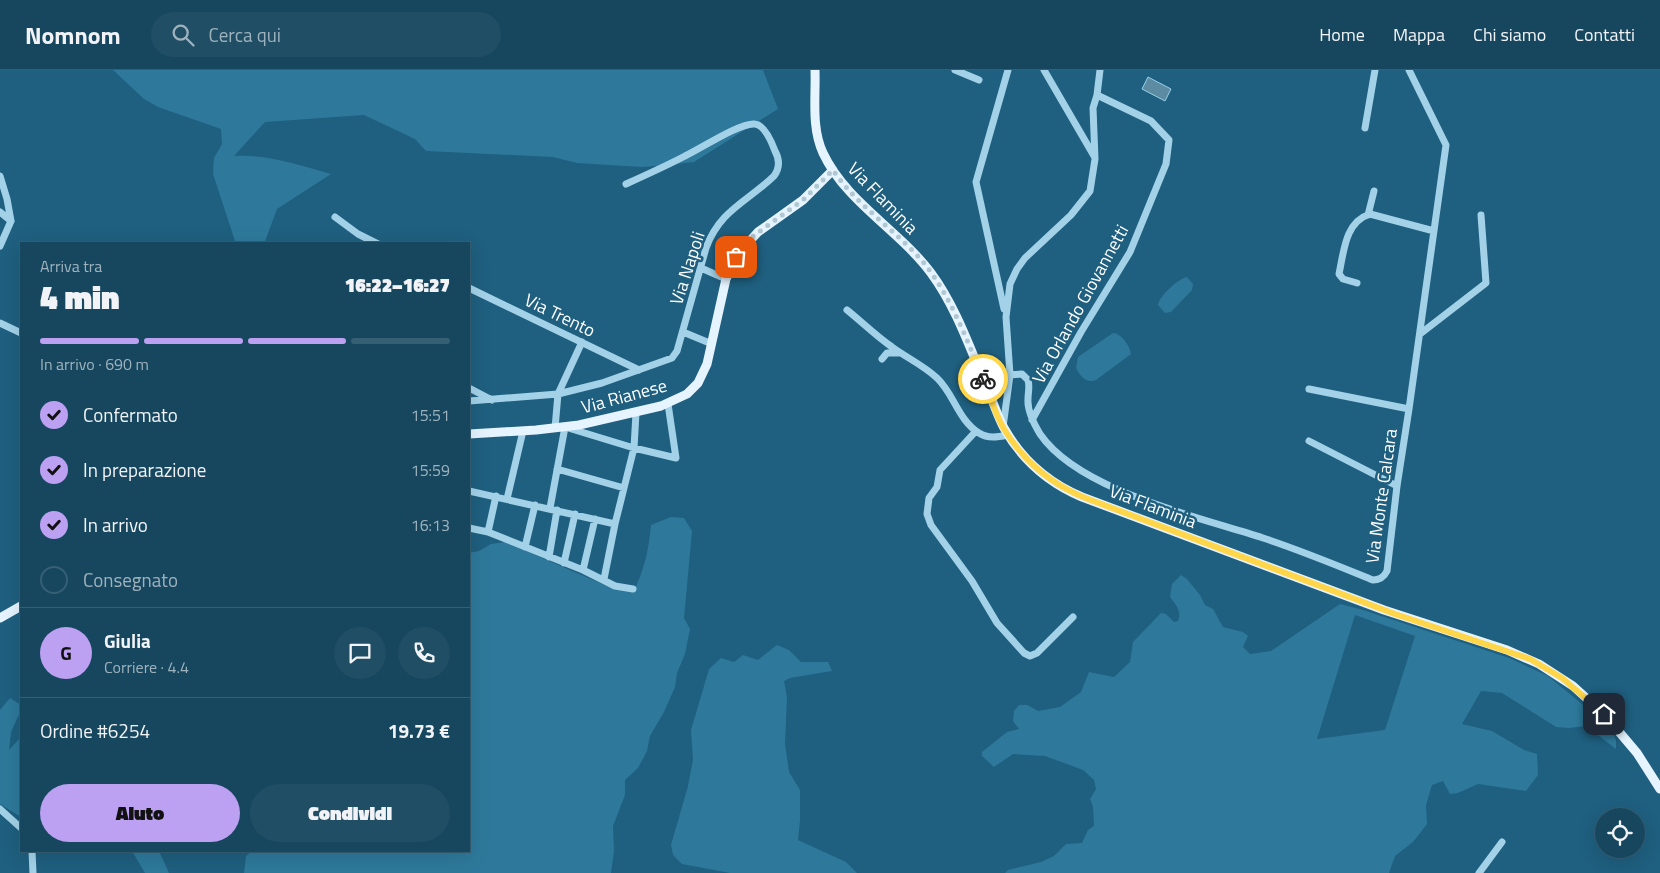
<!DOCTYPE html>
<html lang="it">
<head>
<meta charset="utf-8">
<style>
  :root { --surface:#17475f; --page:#204e65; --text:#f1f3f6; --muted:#9eb2bd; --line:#365f74; --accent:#bca0f2 }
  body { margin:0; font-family:"Titillium Web",sans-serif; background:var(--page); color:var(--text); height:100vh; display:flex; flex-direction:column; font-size:19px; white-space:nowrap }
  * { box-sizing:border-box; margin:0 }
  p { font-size:16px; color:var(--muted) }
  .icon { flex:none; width:28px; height:28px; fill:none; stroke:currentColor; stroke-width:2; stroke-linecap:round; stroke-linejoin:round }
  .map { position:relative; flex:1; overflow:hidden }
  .drawer { position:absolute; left:20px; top:172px; width:450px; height:610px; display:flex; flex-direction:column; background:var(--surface); border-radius:0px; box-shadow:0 5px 20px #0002,0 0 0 1px var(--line) }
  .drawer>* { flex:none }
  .fabs { position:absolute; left:1595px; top:738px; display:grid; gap:10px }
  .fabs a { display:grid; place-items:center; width:50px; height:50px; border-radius:50%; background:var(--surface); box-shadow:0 5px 20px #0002,0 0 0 1px var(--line); font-size:25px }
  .pin { position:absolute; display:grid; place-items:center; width:42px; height:42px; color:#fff; margin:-21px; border-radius:10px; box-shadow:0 2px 8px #0006 }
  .courier { position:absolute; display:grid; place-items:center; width:50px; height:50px; margin:-25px; border:4px solid #ffd54a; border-radius:50%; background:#fff; color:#222; box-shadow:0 1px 6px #0007 }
  .headline em { font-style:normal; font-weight:800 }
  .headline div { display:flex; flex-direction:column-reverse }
  .headline { display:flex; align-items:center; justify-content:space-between; height:85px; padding:0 20px }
  h1 { font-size:32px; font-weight:800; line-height:38px }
  .bar { display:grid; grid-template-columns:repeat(4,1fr); gap:8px 5px; align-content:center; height:60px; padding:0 20px }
  .bar i { height:6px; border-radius:4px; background:var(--line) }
  .bar .selected { background:var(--accent) }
  .bar p { grid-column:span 4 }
  .line { display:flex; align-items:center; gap:12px; padding:0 20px; border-top:1px solid var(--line) }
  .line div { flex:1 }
  .round { display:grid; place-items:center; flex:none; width:52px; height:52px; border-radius:26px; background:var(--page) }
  ol { padding:0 20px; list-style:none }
  li { display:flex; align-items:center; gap:15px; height:55px }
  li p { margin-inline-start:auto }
  li .icon { padding:5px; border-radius:50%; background:var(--accent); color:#111; stroke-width:4 }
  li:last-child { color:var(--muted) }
  li i { width:28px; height:28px; border:2px solid var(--line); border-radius:50% }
  .cta { display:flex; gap:10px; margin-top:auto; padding:10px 20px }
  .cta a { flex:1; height:58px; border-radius:30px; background:var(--accent); color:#111; font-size:20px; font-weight:800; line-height:58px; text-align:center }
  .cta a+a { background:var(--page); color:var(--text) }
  header { display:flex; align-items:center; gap:30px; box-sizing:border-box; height:70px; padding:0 25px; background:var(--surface); border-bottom:1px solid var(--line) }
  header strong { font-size:24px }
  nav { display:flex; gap:28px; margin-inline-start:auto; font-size:18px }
  .search { width:350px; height:45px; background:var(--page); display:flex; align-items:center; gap:12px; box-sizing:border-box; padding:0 18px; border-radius:28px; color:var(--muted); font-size:19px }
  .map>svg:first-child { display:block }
  .green { fill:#2e799b; fill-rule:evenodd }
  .water { fill:#5c8ba2; stroke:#96d0e9 }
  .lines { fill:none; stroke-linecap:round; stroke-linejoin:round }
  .minor { stroke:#a3d2e8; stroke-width:7 }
  .major { stroke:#e5f4fe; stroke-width:9 }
  .done { stroke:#b1c7d2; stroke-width:5; stroke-dasharray:0 9 }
  .route { stroke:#ffd54a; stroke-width:6 }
  .labels { text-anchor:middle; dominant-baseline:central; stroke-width:5; stroke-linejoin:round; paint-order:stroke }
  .street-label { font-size:18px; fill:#fff; stroke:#1f5f7f }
</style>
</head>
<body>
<header>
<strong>Nomnom</strong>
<div class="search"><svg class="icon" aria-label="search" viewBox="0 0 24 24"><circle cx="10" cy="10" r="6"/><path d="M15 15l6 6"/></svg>Cerca qui</div>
<nav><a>Home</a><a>Mappa</a><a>Chi siamo</a><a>Contatti</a></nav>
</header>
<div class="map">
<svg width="1660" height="803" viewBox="0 0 1660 803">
  <rect width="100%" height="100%" fill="#1f5f7f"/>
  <!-- green -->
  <path class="green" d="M 113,0 L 763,0 L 778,39 L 694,92 L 667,95 L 642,97 L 577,93 L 553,87 L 426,81 L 415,69 L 364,45 L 265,52 L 234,86 C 267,84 299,95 331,104 L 277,139 L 264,174 L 236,174 L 213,104 L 214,88 L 222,74 L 221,59 L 158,37 L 144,29 Z
    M 1187,207 L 1193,214 L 1192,220 L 1171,242 L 1165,243 L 1158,235 C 1159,226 1178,209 1187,207 Z
    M 1113,263 C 1121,263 1130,276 1131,284 L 1096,310 C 1087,314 1080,306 1076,298 L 1078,287 Z
    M 671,447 L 684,448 L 692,461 L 684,548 L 690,559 L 685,584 L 677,603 L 675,617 L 664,642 L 650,666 L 647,681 L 638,698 L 625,710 L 625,725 L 613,756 L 614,781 L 611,803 L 244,803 L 246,786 L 252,781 L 469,781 L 469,483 L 479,481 L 491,474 L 505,472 L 607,516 L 634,521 C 644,500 649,479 651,455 Z
    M 1181,505 L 1187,509 L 1200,525 L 1205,535 L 1213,539 L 1223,557 L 1243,562 L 1248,566 L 1243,577 L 1250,584 L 1271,581 L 1340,534 L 1363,540 L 1509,588 L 1548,606 L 1612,659 L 1616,670 L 1616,679 L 1586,656 L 1569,658 L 1556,657 L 1502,623 L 1481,621 L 1462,654 L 1492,661 L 1524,680 L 1537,684 L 1538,705 L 1526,721 L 1478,714 L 1458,723 L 1450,724 L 1443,711 L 1432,715 L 1426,735 L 1427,754 L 1413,772 L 1395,786 L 1389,803 L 1005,803 L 1008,800 L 1041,792 L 1054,786 L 1066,774 L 1082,773 L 1088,760 L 1094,756 L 1093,737 L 1090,729 L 1096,719 L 1094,710 L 1083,700 L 1045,686 L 1013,684 L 994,697 L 982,686 L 982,682 L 1007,662 L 1019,659 L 1013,651 L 1014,641 L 1019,635 L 1027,635 L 1038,641 L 1060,637 L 1081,622 L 1089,602 L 1114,607 L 1130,592 L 1133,572 L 1161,543 L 1166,544 L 1174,552 L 1178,551 C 1182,541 1176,535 1170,527 L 1172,514 ZM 1355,545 L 1415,566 L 1385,660 L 1317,669 Z
    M 777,575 L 789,580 L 801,592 L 828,592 L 832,601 L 790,608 L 784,611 L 787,627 L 785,674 L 789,702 L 800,720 L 800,750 L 798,770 L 846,792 L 857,803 L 730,803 L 682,794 L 673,785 L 671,775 L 688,716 L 693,690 L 691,660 L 709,599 L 721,588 L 734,592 L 743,585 L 758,590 Z
    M 10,628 L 21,635 L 21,640 L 11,662 L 9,680 L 20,668 L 21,747 L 0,734 L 0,640 Z
    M 132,781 L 159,781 L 169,803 L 145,803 Z"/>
  <!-- water -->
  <path class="water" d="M 1148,7 L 1171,19 L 1165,31 L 1142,19 Z"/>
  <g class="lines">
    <!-- minor -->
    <path class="minor" d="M 955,0 L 979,10
      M 1044,0 L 1094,86
      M 1365,58 L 1375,0
      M 0,106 L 7,129 L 11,151 L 0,176
      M 0,142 L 11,151
      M 1368,145 L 1374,121
      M 335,147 L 358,164 L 378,174
      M 701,198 L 726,209
      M 1357,213 L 1343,209 L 1339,204 C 1344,181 1345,152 1370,144 L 1434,161
      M 469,218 L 639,300
      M 1004,239 L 976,112 L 1008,0
      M 847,240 C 862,252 876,266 892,277 C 907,288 923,295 937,308 C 954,324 958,350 979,363 C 988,369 998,367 1008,365
      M 0,253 L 21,263
      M 683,262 L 712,274
      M 1420,264 L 1486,213 L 1481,145
      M 882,289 L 887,283 L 899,283
      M 1010,305 L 1006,247 L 1010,214 L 1017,199 L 1025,188 L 1071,145 L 1090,121 L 1095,89 L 1093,38 L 1097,25 L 1100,0
      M 469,318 L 492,330
      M 1309,319 L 1409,339
      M 469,331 L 558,324 L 602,313 L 672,288 L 677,281 L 706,178 C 720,140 747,132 774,106 C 779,99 780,90 775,81 C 772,73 765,55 755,54 C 741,52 700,79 685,86 C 666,96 646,105 626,114
      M 1032,350 L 1081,262 L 1130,182 L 1166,94 L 1169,70 L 1151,51 L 1097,25
      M 1003,357 L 1010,305 L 1022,304 L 1028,310 C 1030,317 1028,322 1028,329 C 1027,341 1034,354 1040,364 C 1079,421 1199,447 1263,468 C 1300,480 1336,495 1373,510 C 1380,510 1384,507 1387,501 L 1397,416 L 1409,339 L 1446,75 L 1409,0
      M 555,358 L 558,324 L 582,272
      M 976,361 L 940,400 L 937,417 L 929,428 L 927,444 L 931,455 L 972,511 L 997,553 L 1024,583 L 1030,586 L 1037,583 L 1073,547
      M 1309,371 L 1397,416
      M 557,399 L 624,418
      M 469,421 L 615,454
      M 507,429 L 523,361
      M 550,438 L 565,357 L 634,378 L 676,388 L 668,334
      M 469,458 L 488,462 L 496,426
      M 488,462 L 583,500 L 615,516 L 633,519
      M 525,477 L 535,435
      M 549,487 L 557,440
      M 564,493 L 575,444
      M 583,500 L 595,449
      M 604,509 L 615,454 L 634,378 L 636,343
      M 0,739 L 21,758
      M 32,781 L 33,803
      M 1479,803 L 1502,772"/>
    <!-- major -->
    <path class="major" d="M 815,0 C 816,27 811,57 823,83 C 846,132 899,160 931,203 C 957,238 972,284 989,323 C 994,334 998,347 1004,358 C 1022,390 1049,413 1082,427 L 1384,540 L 1507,580 L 1539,594 L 1573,616 L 1604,644 L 1637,683 L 1660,719
      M 469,364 L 536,360 L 579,355 L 661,336 L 687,324 L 698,313 L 707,294 L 726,209 L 738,184 L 758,162 L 803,130 L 833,100
      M 0,548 L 21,536"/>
  </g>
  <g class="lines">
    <!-- done -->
    <path class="done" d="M 736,187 L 752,167 L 803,130 L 833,100 C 857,136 896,160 924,193 C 951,227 967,270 983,309"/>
    <!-- route -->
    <path class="route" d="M 983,309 C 990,325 995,344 1004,359 C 1024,392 1052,415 1088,429 L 1395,544 L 1530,589 L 1562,608 L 1604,644"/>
  </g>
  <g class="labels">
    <!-- street labels -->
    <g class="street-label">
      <text transform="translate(883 128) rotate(46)">Via Flaminia</text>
      <text transform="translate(687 198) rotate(-72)">Via Napoli</text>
      <text transform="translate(1080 234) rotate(-61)">Via Orlando Giovannetti</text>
      <text transform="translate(560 245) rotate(26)">Via Trento</text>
      <text transform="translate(624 326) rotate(-15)">Via Rianese</text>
      <text transform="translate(1381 426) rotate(-82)">Via Monte Calcara</text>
      <text transform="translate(1153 436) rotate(21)">Via Flaminia</text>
    </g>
  </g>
</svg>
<div class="fabs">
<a><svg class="icon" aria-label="locate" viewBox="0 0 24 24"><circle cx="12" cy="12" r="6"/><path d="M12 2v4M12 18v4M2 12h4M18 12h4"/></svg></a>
</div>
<div class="pin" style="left:736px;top:187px;background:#ea580c"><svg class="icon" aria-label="bag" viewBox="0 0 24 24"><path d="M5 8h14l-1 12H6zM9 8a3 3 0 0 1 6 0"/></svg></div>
<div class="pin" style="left:1604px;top:644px;background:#1f2937"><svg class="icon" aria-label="home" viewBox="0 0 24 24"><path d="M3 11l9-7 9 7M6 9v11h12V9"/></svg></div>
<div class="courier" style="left:983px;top:309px"><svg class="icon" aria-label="bike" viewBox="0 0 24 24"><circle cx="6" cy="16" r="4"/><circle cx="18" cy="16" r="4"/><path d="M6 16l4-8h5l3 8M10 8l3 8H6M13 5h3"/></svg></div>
<section class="drawer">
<div class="headline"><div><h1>4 min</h1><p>Arriva tra</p></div><em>16:22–16:27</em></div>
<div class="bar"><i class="selected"></i><i class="selected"></i><i class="selected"></i><i></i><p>In arrivo · 690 m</p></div>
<ol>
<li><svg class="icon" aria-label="check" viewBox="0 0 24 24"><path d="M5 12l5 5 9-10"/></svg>Confermato<p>15:51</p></li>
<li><svg class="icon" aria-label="check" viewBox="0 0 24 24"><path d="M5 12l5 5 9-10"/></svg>In preparazione<p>15:59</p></li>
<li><svg class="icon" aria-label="check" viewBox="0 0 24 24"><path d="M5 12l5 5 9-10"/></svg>In arrivo<p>16:13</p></li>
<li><i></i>Consegnato</li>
</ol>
<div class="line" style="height:90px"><b class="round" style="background:var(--accent);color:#111">G</b><div><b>Giulia</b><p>Corriere · 4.4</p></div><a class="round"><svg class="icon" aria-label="chat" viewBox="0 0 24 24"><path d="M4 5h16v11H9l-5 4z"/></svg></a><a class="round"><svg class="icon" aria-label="phone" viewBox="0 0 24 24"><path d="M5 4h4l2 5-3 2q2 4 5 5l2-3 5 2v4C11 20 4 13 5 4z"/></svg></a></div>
<div class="line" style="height:65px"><div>Ordine #6254</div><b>19.73 €</b></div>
<div class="cta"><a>Aiuto</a><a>Condividi</a></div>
</section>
</div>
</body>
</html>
